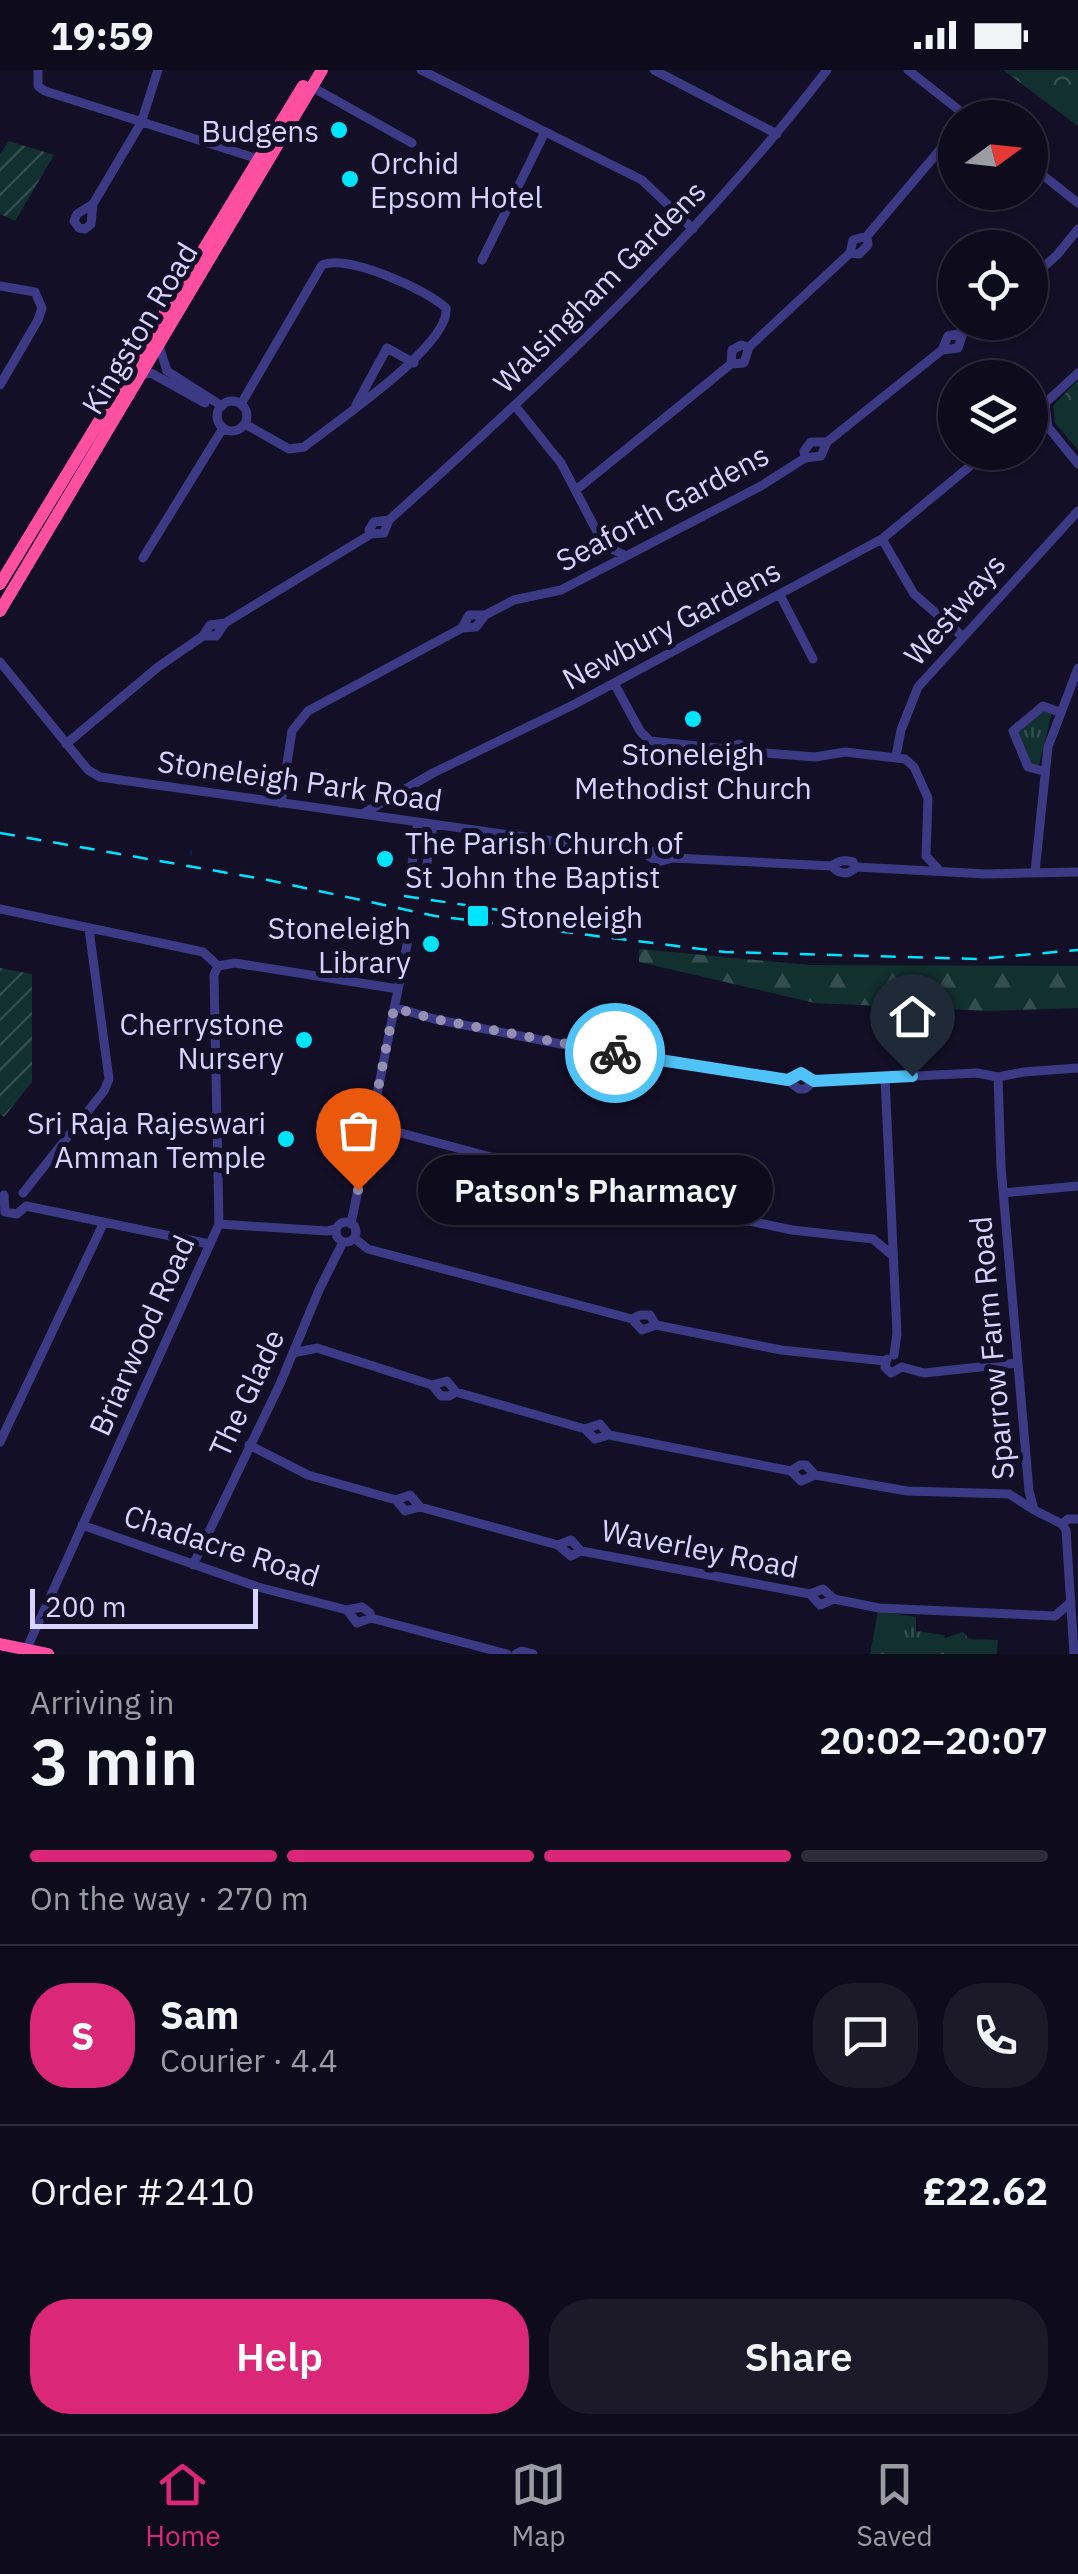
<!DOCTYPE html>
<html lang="en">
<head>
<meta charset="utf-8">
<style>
  :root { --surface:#0e0b1c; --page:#1c1929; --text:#f1f3f6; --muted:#9b9ba3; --line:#2e2b3b; --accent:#db2777 }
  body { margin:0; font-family:"IBM Plex Sans",sans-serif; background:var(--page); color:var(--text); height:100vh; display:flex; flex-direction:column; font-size:38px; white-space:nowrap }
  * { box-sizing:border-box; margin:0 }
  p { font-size:32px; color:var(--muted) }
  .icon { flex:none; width:55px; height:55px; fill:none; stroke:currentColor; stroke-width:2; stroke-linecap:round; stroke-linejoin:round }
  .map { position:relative; height:1584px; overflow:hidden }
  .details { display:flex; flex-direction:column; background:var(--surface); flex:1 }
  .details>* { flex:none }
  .needle { width:65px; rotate:75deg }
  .fabs { position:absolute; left:938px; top:30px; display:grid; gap:20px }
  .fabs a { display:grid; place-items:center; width:110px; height:110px; border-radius:50%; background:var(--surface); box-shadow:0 2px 8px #0004,0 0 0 2px var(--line); font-size:50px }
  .scale { position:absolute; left:30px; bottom:25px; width:228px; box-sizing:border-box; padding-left:10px; border:5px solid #d9d4ff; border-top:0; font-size:28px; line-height:35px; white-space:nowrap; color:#d9d4ff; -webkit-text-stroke:8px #130f26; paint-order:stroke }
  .pin { position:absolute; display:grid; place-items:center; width:85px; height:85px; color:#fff; margin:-102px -42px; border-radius:50% 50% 50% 0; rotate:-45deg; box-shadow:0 0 10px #0007 }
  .pin .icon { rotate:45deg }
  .courier { position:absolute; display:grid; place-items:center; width:100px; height:100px; margin:-50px; border:8px solid #4fc3f7; border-radius:50%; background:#fff; color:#222; box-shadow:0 2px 12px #0007 }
  .bubble { position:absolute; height:70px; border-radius:35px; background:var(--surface); box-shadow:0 2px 8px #0004,0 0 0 2px var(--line); font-size:32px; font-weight:600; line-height:70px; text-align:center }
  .overview em { font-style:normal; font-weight:600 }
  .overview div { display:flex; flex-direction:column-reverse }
  .overview { display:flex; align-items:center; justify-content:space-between; height:170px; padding:0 30px }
  h1 { font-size:65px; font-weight:600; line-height:75px }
  .bar { display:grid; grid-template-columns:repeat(4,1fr); gap:15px 10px; align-content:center; height:120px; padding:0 30px }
  .bar i { height:12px; border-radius:8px; background:var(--line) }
  .bar .selected { background:var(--accent) }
  .bar p { grid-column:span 4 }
  .line { display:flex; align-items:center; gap:25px; padding:0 30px; border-top:2px solid var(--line) }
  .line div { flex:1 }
  .round { display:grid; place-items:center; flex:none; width:105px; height:105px; border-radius:40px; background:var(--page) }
  .primary-button { display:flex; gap:20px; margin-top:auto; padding:20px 30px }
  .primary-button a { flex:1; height:115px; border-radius:40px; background:var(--accent); color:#fff; font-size:40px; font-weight:600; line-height:115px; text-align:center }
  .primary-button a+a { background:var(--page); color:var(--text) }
  .status { display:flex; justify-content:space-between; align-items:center; height:70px; padding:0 50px; background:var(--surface); direction:ltr }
  .status svg { height:28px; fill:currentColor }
  .dock { display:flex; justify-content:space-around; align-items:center; height:140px; border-top:2px solid var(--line); background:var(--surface); font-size:28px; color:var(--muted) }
  .dock a { display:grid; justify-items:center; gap:5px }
  .dock .selected { color:var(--accent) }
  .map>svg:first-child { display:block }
  .grass { fill:url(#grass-tufts) }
  .forest { fill:url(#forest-firs) }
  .park { fill:url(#park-crowns) }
  .garden { fill:url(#garden-furrows) }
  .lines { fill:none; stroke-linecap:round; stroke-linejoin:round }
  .stream { stroke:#0c2248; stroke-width:2.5 }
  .minor { stroke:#3d3a85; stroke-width:9 }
  .highway { stroke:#ff4fa3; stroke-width:12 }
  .rail { stroke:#00e5ff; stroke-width:2.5; stroke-dasharray:15 12; stroke-linecap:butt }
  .done { stroke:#948fb3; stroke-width:10; stroke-dasharray:0 18 }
  .route { stroke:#4fc3f7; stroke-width:12 }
  .poi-dot { fill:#00e5ff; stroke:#130f26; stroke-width:4 }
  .labels { text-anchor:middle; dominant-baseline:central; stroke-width:10; stroke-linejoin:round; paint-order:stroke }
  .poi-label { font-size:30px; fill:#d9d4ff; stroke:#130f26; text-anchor:end }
  .street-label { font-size:30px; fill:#d9d4ff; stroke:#130f26 }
</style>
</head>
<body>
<div class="status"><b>19:59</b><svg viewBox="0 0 49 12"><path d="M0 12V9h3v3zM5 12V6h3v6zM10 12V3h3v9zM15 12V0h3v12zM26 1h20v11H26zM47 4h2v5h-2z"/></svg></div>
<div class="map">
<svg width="1078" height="1584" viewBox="0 0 1078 1584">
  <defs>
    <pattern id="grass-tufts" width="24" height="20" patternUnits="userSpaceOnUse" patternTransform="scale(2.5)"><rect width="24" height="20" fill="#12302f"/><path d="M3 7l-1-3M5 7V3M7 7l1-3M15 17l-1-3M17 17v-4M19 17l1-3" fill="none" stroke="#344d4e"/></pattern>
    <pattern id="forest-firs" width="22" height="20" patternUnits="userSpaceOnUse" patternTransform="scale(2.5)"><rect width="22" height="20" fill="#12302f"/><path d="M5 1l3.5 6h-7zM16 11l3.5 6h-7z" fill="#344d4e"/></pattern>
    <pattern id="park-crowns" width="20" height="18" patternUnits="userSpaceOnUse" patternTransform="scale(2.5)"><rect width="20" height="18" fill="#12302f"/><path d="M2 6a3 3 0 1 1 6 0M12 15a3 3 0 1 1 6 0" fill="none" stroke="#344d4e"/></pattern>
    <pattern id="garden-furrows" width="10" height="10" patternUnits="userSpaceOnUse" patternTransform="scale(2.5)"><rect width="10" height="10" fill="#12302f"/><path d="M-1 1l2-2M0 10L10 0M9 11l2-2" fill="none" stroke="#344d4e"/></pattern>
  </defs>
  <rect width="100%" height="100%" fill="#130f26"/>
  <!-- grass -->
  <path class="grass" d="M 1043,640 L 1051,644 L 1051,647 L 1039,695 L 1029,694 L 1018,671 L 1018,660 Z
    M 878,1541 L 916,1547 L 916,1561 L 944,1565 L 945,1568 L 963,1562 L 969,1569 L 998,1570 L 997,1584 L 870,1584 Z"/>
  <!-- forest -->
  <path class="forest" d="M 639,879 L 810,895 L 1078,896 L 1078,938 L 990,941 L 815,933 L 639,892 Z"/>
  <!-- park -->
  <path class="park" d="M 1003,0 L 1078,0 L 1078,56 L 1006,2 Z
    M 1078,310 L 1078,380 L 1055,353 L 1053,336 Z"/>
  <!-- garden -->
  <path class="garden" d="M 9,71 L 54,85 L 15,151 L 0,144 L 0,84 Z
    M 0,898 L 32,904 L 32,1012 L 4,1047 L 0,1044 Z"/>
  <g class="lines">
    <!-- stream -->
    <path class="stream" d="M 191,784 L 191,781"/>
    <!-- minor -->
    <path class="minor" d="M 38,0 L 38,16 L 45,21 L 258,89
      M 421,0 L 642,110 L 693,159
      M 654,0 L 777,64
      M 908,0 L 969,48
      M 312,17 L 412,73
      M 1030,95 L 1078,133
      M 93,134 L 77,144 L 74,151 L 79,158 L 85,159 L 91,154 L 93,134 L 141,53 L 158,0
      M 850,183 L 853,170 L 867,166
      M 482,190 L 544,64
      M 1030,209 L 1057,185 L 1078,159
      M 0,216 L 35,222 L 42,238 L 38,250 L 0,315
      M 159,276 L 167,301 L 222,336
      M 942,280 L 958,278 L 963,263
      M 731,294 L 732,280 L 741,275 L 749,277
      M 140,305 L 151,303 L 205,333
      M217 346a15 15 0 1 1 30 0a15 15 0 1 1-30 0Z
      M 1045,333 L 1048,357 L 1078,394
      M 241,334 L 322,195 C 347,184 426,219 446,238 C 451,275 334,353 304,377 L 289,379 L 245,354
      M 356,335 L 387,278 L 414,293
      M 516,337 L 561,393 L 604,475 L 626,486
      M 1030,347 L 1078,303
      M 805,388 L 804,381 L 811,372 L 827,372
      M 576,420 L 731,294 L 744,293 L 749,277 L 850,183 L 859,184 L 868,175 L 867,166 L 955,62
      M 371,464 L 369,460 L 374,452 L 389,450
      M 882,469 L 914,524 L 962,566
      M 143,488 L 223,358
      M 780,525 L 813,589
      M 462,558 L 469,545 L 485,545 L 514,530 L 561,520 L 761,416 L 805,388 L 821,386 L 827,372 L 942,280 L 948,266 L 963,263 L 977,252
      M 203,566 L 216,566 L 225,553 L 371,464 L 384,463 L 389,450 C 545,310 699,167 827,0
      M 0,592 L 88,700 L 100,707 L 645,784 L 658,792 L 673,788 L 832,796 C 839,790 844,790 853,792 L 856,797
      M 614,613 L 640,661 L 650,671 L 726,679 L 739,674 L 751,682
      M 66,674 L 158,597 L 203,566 L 210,555 L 225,553
      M 726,679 L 738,687 L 751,682 L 815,687 L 845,682 L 905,689 L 914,697 L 928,728 L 926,786 L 940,801
      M 896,686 L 901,660 L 918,617 L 1078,441
      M 1043,701 L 1028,697 L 1013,661 L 1043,636 L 1059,642
      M 281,733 L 292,661 L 308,641 L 462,558 L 476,557 L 485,545
      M 364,743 L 433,703 L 575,634 L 882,469 L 987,382
      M 418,752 L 411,802 L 416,809 L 425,806 L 433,755
      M 645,784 C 656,780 665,777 673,788
      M 832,796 C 838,804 848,806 856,797 L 986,804 L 1078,802
      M 1035,802 L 1048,677 L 1078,598
      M 0,839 L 203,882 L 218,896
      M 218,896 L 235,893 L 398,919
      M 394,937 L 434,949 L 581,978 L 787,1010 L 799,1019 L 805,1019 L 814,1011 L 977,1003 L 998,1007 L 1024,1002 L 1078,998
      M 998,1007 L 1001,1097 L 1029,1421 L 1034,1440 L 1062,1454 L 1066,1460 L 1074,1584
      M 885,1008 L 897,1264 L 894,1285
      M 787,1010 L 801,1003 L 814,1011
      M 371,1055 L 663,1133 L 673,1143 L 687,1138 L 792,1160 L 873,1169 L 893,1186
      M 23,1123 L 104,1021 L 109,1009 L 89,859
      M 1003,1123 L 1078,1116
      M 4,1125 L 5,1142 L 17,1144 L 26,1136
      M 663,1133 L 678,1128 L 687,1138
      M 26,1136 L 209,1174
      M336 1162a10 10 0 1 1 20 0a10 10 0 1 1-20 0Z
      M 219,1154 L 327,1161 L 336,1159
      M 351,1154 L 408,870
      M 354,1168 L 368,1179 L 632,1249 L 640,1245 L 650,1245 L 656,1255
      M 632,1249 L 642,1260 L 656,1255 L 781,1280 L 885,1291
      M 293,1283 L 317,1278 L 432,1315 L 447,1311 L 456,1322
      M 887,1289 L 885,1297 L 891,1303 L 902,1297 L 924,1303 L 1017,1293
      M 432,1315 L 441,1326 L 449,1326 L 456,1322 L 585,1359 L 595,1369 L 609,1365 L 791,1401 L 801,1411 L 815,1405
      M 585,1359 L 600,1354 L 609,1365
      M 0,1372 L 104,1152
      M 249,1375 L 308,1405 L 396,1430 L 405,1441 L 420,1437 L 558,1475 L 571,1486 L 581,1481 L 810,1524 L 823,1519 L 834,1529 L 879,1538 L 1055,1546 L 1071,1532
      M 791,1401 L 800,1395 L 806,1395 L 815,1405 L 907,1421 L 1009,1424 L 1034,1440
      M 396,1430 L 410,1425 L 420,1437
      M 1062,1454 L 1068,1449 L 1078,1449
      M 82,1455 L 258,1517 L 347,1540 L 362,1537 L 370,1543 L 371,1548
      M 558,1475 L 571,1470 L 581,1481
      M 193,1495 L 280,1314 L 319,1220 L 343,1172
      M 810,1524 L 820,1535 L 834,1529
      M 347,1540 L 357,1553 L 371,1548 L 507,1584
      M 27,1578 L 219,1154 L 214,905 L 218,896
      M 516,1584 L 522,1581 L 533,1584"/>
    <!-- highway -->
    <path class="highway" d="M 0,514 L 303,16
      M 0,541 L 322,0
      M 0,1574 L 48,1584"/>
    <!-- rail -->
    <path class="rail" d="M 0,763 L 268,810 L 435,846 L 725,882 L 978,889 L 1078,880
      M 404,826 L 533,845"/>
  </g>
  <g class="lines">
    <!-- done -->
    <path class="done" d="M 358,1120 L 394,938 L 434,949 L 615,983"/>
    <!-- route -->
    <path class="route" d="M 615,983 L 788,1010 L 801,1003 L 814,1011 L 912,1006"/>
  </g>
  <!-- markers -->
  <g class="poi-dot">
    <circle cx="339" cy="60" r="10"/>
    <circle cx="350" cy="109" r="10"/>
    <circle cx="693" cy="649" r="10"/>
    <circle cx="385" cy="789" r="10"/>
    <rect x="466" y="834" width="24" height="24" rx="5"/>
    <circle cx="431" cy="874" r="10"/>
    <circle cx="304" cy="970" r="10"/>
    <circle cx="286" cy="1069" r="10"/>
  </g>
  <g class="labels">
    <!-- poi labels -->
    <g class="poi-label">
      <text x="319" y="60">Budgens</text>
      <text x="370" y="92" text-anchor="start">Orchid<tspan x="370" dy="34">Epsom Hotel</tspan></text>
      <text x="693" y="683" text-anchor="middle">Stoneleigh<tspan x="693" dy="34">Methodist Church</tspan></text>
      <text x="405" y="772" text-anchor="start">The Parish Church of<tspan x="405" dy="34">St John the Baptist</tspan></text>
      <text x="500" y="846" text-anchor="start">Stoneleigh</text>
      <text x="411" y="857">Stoneleigh<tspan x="411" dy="34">Library</tspan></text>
      <text x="284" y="953">Cherrystone<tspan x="284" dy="34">Nursery</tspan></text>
      <text x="266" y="1052">Sri Raja Rajeswari<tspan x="266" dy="34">Amman Temple</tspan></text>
    </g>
    <!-- street labels -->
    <g class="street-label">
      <text transform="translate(599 216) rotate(-45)">Walsingham Gardens</text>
      <text transform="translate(139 258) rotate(-59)">Kingston Road</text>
      <text transform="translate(662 437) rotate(-28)">Seaforth Gardens</text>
      <text transform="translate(954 539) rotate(-49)">Westways</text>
      <text transform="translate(671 554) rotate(-28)">Newbury Gardens</text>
      <text transform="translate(300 710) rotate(8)">Stoneleigh Park Road</text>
      <text transform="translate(141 1265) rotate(-66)">Briarwood Road</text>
      <text transform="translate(991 1278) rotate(-95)">Sparrow Farm Road</text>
      <text transform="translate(246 1323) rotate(-65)">The Glade</text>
      <text transform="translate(222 1475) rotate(18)">Chadacre Road</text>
      <text transform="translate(700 1478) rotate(11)">Waverley Road</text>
    </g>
  </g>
</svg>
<div class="fabs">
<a><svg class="needle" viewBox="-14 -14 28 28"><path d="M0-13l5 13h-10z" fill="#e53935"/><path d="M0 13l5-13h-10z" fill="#9b9ba3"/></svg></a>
<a><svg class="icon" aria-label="locate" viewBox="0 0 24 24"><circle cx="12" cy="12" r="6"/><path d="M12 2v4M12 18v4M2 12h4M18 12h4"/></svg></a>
<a><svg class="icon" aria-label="layers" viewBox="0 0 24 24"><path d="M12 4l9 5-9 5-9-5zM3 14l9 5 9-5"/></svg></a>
</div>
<div class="scale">200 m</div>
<div class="pin" style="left:358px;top:1120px;background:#ea580c"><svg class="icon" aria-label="bag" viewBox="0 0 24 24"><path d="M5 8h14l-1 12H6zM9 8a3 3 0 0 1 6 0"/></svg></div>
<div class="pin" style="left:912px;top:1006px;background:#1f2937"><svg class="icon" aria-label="home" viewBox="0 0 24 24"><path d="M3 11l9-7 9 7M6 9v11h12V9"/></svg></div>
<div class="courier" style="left:615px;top:983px"><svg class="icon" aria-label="bike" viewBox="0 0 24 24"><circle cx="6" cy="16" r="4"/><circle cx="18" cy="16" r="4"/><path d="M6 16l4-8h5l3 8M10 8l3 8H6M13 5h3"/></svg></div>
<div class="bubble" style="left:418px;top:1085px;width:355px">Patson's Pharmacy</div>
</div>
<section class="details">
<div class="overview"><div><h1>3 min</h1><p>Arriving in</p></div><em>20:02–20:07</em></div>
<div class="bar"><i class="selected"></i><i class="selected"></i><i class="selected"></i><i></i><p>On the way · 270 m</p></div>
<div class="line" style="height:180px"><b class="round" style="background:var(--accent);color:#fff">S</b><div><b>Sam</b><p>Courier · 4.4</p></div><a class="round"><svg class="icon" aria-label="chat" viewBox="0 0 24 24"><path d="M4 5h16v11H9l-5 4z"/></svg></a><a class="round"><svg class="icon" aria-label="phone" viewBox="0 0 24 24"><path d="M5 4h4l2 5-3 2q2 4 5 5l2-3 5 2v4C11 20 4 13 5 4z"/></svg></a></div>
<div class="line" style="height:130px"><div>Order #2410</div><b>£22.62</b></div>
<div class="primary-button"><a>Help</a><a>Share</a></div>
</section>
<nav class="dock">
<a class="selected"><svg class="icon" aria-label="home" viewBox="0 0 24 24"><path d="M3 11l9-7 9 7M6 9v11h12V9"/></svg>Home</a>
<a><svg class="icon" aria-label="map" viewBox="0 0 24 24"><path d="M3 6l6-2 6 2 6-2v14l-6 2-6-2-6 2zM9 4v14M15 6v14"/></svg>Map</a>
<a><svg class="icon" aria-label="saved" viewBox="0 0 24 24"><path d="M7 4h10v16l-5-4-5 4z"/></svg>Saved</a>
</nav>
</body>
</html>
